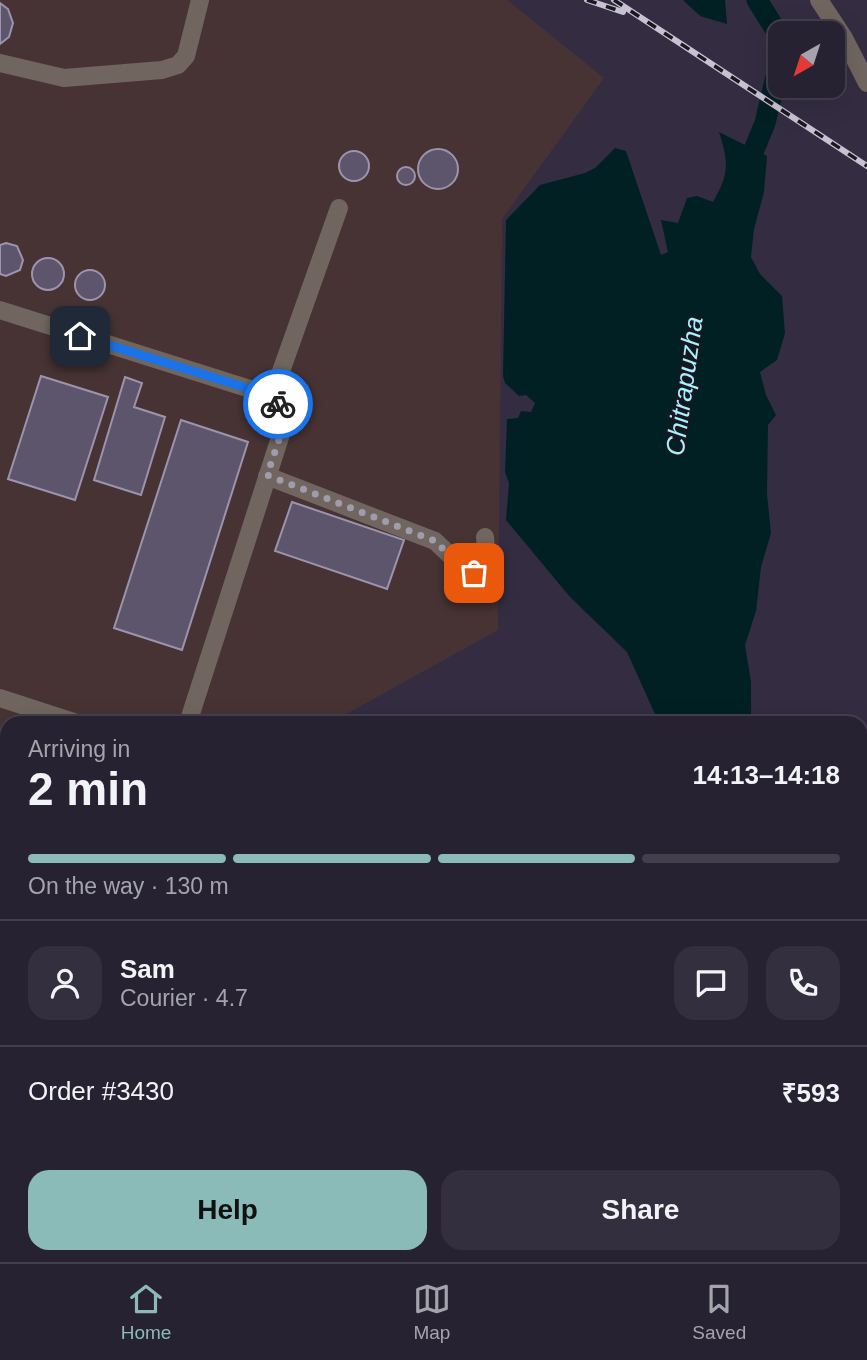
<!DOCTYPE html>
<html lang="en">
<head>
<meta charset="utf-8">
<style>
  :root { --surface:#272232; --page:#332f3e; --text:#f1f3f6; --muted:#a4a4ac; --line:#433f4d; --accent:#8bbbb9 }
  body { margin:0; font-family:Helvetica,sans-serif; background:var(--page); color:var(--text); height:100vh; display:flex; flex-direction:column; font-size:26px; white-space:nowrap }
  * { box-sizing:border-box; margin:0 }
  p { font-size:23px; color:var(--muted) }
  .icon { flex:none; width:38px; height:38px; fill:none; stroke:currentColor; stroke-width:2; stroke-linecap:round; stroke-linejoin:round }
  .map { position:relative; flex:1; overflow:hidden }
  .side { position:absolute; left:0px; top:716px; width:868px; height:548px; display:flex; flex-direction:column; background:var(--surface); border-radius:21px 21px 0 0; box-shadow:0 7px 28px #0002,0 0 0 2px var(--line) }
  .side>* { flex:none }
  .needle { width:46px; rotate:219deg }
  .controls { position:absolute; left:768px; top:21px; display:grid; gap:14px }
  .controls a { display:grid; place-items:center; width:77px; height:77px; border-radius:14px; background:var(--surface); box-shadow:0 7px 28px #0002,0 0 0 2px var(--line); font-size:35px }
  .pin { position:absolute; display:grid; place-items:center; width:60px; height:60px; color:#fff; margin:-30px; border-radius:14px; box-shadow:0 4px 10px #0006 }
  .courier { position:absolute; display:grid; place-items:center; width:70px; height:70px; margin:-35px; border:5px solid #1a73e8; border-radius:50%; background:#fff; color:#222; box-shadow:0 2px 9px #0007 }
  .overview em { font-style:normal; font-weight:700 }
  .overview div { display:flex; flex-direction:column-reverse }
  .overview { display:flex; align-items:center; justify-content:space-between; height:119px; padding:0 28px }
  h1 { font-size:46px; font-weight:700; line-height:52px }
  .bar { display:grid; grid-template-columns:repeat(4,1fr); gap:10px 7px; align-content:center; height:84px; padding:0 28px }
  .bar i { height:9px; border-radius:5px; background:var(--line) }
  .bar .active { background:var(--accent) }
  .bar p { grid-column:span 4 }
  .line { display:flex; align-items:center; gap:18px; padding:0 28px; border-top:2px solid var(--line) }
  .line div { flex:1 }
  .round { display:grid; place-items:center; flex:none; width:74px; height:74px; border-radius:21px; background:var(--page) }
  .primary-button { display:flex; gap:14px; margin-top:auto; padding:14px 28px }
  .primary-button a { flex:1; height:80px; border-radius:21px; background:var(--accent); color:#111; font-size:28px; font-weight:700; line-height:80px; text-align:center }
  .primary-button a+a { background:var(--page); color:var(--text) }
  .tab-bar { display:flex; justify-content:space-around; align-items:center; height:98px; border-top:2px solid var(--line); background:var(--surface); font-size:19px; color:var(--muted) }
  .tab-bar a { display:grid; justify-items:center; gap:4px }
  .tab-bar .active { color:var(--accent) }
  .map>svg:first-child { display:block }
  .industrial { fill:#473334 }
  .water { fill:#002024 }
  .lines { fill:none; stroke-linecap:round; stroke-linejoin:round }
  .river { stroke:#002024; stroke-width:21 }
  .building { fill:#5d556c; stroke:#9c94ae; stroke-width:2 }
  .minor { stroke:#70665f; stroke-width:18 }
  .rail-casing { stroke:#c6c2d0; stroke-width:6 }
  .rail { stroke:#1a1721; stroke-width:3.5; stroke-dasharray:10; stroke-linecap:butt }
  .done { stroke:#a19cad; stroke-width:7; stroke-dasharray:0 12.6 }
  .route { stroke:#1a73e8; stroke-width:9 }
  .labels { text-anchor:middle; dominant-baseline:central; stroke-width:5; stroke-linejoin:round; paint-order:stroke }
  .water-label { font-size:26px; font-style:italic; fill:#a4f3fe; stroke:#1a1721 }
</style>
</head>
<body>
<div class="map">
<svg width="867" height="1262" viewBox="0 0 867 1262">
  <rect width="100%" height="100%" fill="#342d42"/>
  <!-- industrial -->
  <path class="industrial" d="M 0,0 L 507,0 L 604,78 L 502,219 L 498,630 L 330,723 L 7,723 L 7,737 L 0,735 Z"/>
  <!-- water -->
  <path class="water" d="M 683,0 L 725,0 L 727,24 L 700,16 Z
    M 719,132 L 767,156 L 764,192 L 754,229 L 751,257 L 760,274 L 782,296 L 785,333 L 777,360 L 760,372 L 766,395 L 776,415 L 768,425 L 767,494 L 771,533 L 761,567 L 756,611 L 745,645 L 751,682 L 751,723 L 659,723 L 627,652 L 570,597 L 506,520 L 509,483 L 505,472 L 507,419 L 518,418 L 521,411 L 531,412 L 535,403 L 526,395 L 519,396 L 505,383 L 503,376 L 506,220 L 540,185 L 585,173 L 595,168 L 615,148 L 626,151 L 661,255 L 668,252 L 661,220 L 678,223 L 687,198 L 697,196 L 713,202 C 729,174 729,163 719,132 Z
    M 39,1256 L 200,1256 L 200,1257 L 194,1262 L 34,1262 Z"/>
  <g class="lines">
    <!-- river -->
    <path class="river" d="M 757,0 L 780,37
      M 744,174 L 765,123 L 780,60"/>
  </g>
  <!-- building -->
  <path class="building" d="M 0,3 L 8,9 L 13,23 L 9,37 L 0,44 Z
    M418 169a20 20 0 1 1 40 0a20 20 0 1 1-40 0Z
    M339 166a15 15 0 1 1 30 0a15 15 0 1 1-30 0Z
    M397 176a9 9 0 1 1 18 0a9 9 0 1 1-18 0Z
    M 6,243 L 17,246 L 23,260 L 20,270 L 6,276 L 0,274 L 0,245 Z
    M32 274a16 16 0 1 1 32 0a16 16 0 1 1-32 0Z
    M75 285a15 15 0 1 1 30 0a15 15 0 1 1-30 0Z
    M 41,376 L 108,397 L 75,500 L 8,479 Z
    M 125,377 L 142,383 L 134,407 L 165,417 L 141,495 L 94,480 Z
    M 181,420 L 248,442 L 182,650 L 114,628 Z
    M 292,502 L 404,540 L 387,589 L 275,551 Z"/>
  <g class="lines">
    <!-- minor -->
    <path class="minor" d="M 819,0 L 844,38 L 867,83
      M 0,63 L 64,78 L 162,70 L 178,65 L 186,56 L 200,0
      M 0,310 L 266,394 L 274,391
      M 267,476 L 435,541 L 459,564 L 474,574 L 487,562 L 485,537
      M 0,698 L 77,723
      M 188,723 L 283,428 L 274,391 L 339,208
      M 861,893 L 867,895
      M 861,943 L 867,944
      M 263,1256 L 281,1262
      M 452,1256 L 461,1262
      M 209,1262 L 218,1256
      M 393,1262 L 394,1256"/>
    <!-- rail casing -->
    <g class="rail-casing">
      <path id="rail" d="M 587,0 L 623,12
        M 614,0 L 867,166"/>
    </g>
    <!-- rail -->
    <use href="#rail" class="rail"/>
  </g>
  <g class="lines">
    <!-- done -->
    <path class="done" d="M 278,404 L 283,428 L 267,475 L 435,541 L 459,564 L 474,573"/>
    <!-- route -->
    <path class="route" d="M 80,336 L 266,394 L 274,391 L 278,404"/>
  </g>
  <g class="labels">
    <!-- water labels -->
    <g class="water-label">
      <text transform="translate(684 386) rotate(-82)">Chitrapuzha</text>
    </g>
  </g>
</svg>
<div class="controls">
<a><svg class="needle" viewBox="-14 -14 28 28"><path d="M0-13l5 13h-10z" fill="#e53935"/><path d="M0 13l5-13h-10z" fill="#a4a4ac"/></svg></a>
</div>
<div class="pin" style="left:474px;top:573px;background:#ea580c"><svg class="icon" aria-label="bag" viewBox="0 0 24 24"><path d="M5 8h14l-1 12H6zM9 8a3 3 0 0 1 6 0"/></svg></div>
<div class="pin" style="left:80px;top:336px;background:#1f2937"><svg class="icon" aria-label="home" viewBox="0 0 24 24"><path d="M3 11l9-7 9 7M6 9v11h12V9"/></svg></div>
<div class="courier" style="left:278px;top:404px"><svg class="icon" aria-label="bike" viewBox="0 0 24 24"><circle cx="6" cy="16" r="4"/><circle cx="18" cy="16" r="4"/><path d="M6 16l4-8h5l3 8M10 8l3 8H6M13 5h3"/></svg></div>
<section class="side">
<div class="overview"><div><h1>2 min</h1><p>Arriving in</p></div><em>14:13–14:18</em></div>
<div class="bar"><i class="active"></i><i class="active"></i><i class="active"></i><i></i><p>On the way · 130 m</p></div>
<div class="line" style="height:126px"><a class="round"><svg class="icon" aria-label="person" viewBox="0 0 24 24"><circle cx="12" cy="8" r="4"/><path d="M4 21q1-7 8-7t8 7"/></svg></a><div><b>Sam</b><p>Courier · 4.7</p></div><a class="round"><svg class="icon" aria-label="chat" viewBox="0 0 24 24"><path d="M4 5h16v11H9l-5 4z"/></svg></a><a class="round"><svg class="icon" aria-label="phone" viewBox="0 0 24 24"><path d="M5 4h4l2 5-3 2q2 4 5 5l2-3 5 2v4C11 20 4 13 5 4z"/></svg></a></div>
<div class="line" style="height:91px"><div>Order #3430</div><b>₹593</b></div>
<div class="primary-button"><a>Help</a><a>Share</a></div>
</section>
</div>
<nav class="tab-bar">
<a class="active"><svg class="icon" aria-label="home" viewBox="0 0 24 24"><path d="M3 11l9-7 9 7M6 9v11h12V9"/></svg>Home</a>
<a><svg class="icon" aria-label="map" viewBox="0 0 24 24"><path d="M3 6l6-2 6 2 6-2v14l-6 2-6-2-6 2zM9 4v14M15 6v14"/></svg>Map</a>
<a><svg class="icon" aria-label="saved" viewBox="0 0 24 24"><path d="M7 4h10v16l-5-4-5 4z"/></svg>Saved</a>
</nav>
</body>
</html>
